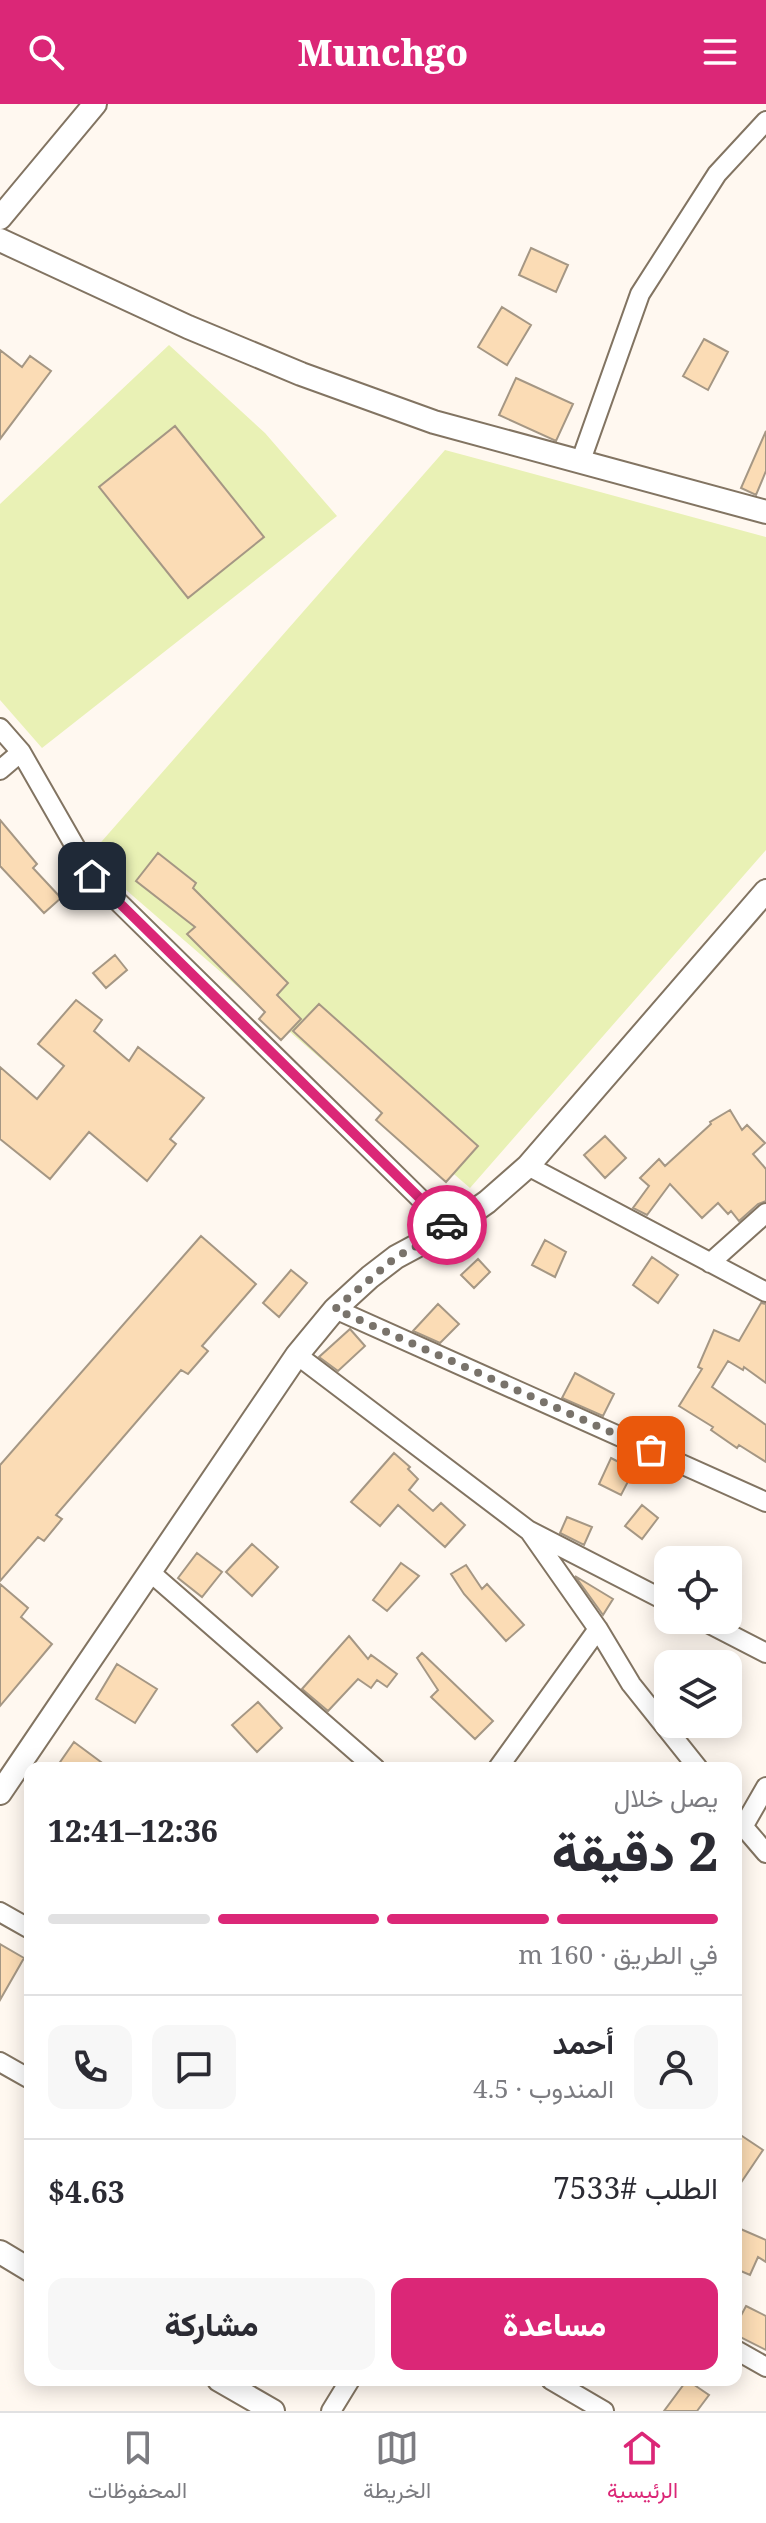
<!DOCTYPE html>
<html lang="ar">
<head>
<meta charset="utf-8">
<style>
  :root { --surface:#fff; --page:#f7f7f7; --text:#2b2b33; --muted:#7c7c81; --line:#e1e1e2; --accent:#db2777 }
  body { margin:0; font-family:"Noto Serif",Vazirmatn,serif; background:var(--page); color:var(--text); direction:rtl; height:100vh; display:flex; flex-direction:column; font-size:30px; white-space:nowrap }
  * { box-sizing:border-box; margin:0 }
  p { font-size:26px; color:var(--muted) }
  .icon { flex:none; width:44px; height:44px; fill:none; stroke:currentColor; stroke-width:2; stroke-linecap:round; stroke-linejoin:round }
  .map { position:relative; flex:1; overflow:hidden; direction:ltr }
  .panel { position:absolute; left:24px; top:1658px; width:718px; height:624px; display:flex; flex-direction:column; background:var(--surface); border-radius:16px; box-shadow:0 4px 20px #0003; direction:rtl }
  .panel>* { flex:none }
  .fabs { position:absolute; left:654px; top:1442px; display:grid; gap:16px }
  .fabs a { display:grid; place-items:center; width:88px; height:88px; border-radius:16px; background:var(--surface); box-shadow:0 4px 20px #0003; font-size:40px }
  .pin { position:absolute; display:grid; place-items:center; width:68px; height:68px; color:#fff; margin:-34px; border-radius:16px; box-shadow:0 4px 12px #0006 }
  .courier { position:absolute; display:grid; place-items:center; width:80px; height:80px; margin:-40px; border:6px solid #db2777; border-radius:50%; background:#fff; color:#222; box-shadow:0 2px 10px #0007 }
  .overview em { font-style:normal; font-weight:800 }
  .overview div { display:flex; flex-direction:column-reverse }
  .overview { display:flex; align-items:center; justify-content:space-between; height:136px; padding:0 24px }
  h1 { font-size:52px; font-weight:800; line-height:60px }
  .bar { display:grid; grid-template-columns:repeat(4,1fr); gap:12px 8px; align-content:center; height:96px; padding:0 24px }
  .bar i { height:10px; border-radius:6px; background:var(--line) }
  .bar .current { background:var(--accent) }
  .bar p { grid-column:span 4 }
  .line { display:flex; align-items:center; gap:20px; padding:0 24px; border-top:2px solid var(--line) }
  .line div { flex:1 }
  .round { display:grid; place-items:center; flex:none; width:84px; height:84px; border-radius:16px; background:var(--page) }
  .button { display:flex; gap:16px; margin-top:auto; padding:16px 24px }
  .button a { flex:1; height:92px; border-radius:16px; background:var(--accent); color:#fff; font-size:32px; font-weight:800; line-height:92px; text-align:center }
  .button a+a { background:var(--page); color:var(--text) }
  header { display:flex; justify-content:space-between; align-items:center; height:104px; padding:0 24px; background:var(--accent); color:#fff; font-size:36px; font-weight:800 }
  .tab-bar { display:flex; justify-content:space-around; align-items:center; height:112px; border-top:2px solid var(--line); background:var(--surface); font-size:22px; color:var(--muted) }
  .tab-bar a { display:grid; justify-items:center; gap:4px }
  .tab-bar .current { color:var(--accent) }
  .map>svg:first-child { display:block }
  .green { fill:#e9f1b5 }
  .building { fill:#fbdcb5; stroke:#a59784; stroke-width:2 }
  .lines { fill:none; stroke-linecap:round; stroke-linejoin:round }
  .minor-casing { stroke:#827462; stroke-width:22 }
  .tertiary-casing { stroke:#827462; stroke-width:26 }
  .minor { stroke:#fff; stroke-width:18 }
  .tertiary { stroke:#fff; stroke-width:22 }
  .done { stroke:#79736b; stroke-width:8; stroke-dasharray:0 14.4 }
  .route { stroke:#db2777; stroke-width:10 }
</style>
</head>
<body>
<header><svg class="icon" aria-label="menu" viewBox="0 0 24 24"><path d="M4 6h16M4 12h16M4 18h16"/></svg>Munchgo<svg class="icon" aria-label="search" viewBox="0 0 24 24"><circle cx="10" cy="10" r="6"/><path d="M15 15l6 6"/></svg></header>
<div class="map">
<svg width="766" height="2307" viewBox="0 0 766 2307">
  <rect width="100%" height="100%" fill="#fff8f0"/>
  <!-- green -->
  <path class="green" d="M 169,241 L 265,329 L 337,412 L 42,644 L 0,596 L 0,400 Z
    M 445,346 L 766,433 L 766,746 L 470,1084 L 88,753 Z"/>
  <!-- building -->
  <path class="building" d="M 531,144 L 568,161 L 556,188 L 519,171 Z
    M 502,203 L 531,221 L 507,261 L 478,243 Z
    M 704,235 L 728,248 L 708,286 L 683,272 Z
    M 0,246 L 22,263 L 30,252 L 51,267 L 0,335 Z
    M 516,274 L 573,300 L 556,337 L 499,311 Z
    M 175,322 L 264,433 L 188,494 L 99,383 Z
    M 766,327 L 766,367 L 756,391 L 741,384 Z
    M 0,716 L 37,760 L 33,764 L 61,794 L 44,809 L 0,762 Z
    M 158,749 L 196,779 L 193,784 L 288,879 L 277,891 L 301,915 L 281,936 L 259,915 L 265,908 L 187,830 L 195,823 L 136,777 Z
    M 115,851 L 127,866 L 106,884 L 93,869 Z
    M 76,896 L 102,916 L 94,927 L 129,957 L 138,943 L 204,994 L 170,1035 L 176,1040 L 147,1077 L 89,1028 L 50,1075 L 0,1035 L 0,963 L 37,995 L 64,962 L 38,940 Z
    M 319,900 L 478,1042 L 446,1078 L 376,1016 L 382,1009 L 293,927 Z
    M 730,1006 L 742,1026 L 747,1021 L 765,1039 L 753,1050 L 766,1065 L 766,1097 L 758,1100 L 739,1117 L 731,1107 L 728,1110 L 718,1099 L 702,1114 L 670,1080 L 647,1111 L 633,1104 L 649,1082 L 640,1074 L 659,1055 L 665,1062 L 711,1020 L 710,1018 Z
    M 605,1032 L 626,1054 L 605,1074 L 584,1051 Z
    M 201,1132 L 256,1180 L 202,1242 L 208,1247 L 188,1270 L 181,1266 L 56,1411 L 62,1415 L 44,1437 L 38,1433 L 0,1477 L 0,1361 Z
    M 545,1136 L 566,1148 L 555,1173 L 532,1161 Z
    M 652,1153 L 678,1171 L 658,1199 L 633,1181 Z
    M 478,1155 L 490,1168 L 474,1184 L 461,1171 Z
    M 291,1166 L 307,1179 L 279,1213 L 263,1199 Z
    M 761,1199 L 766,1200 L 766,1279 L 744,1263 L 743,1266 L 728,1257 L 712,1283 L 766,1321 L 766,1358 L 739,1341 L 737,1344 L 711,1326 L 713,1323 L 679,1302 L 702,1265 L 698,1263 L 714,1226 L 739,1237 Z
    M 438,1200 L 459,1220 L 440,1239 L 413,1227 Z
    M 350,1225 L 365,1242 L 338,1267 L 319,1253 Z
    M 575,1269 L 614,1290 L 603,1312 L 562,1294 Z
    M 394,1349 L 410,1363 L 408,1365 L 418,1375 L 409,1386 L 433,1407 L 441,1399 L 465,1421 L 445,1443 L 398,1401 L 380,1422 L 351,1398 Z
    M 611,1354 L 634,1366 L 621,1391 L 599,1380 Z
    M 642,1401 L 658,1414 L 642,1435 L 625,1422 Z
    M 567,1413 L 592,1423 L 584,1441 L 560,1429 Z
    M 252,1440 L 278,1463 L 252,1492 L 226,1468 Z
    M 197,1449 L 222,1468 L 202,1493 L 178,1474 Z
    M 401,1459 L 419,1472 L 387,1507 L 373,1496 Z
    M 466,1461 L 482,1485 L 487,1480 L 524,1521 L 506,1537 L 464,1490 L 451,1470 Z
    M 575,1472 L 613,1495 L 603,1511 Z
    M 0,1480 L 28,1504 L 21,1513 L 52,1540 L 0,1602 Z
    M 349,1532 L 368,1555 L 371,1551 L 397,1570 L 387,1583 L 377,1576 L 371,1584 L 358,1575 L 328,1607 L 302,1585 Z
    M 422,1549 L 493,1617 L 475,1635 L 431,1593 L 438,1586 L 417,1554 Z
    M 117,1560 L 157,1585 L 135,1619 L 96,1595 Z
    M 258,1598 L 282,1624 L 257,1648 L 232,1621 Z
    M 74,1638 L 109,1664 L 56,1664 Z
    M 0,1840 L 24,1854 L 0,1896 Z
    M 736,2028 L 763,2046 L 736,2086 Z
    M 736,2123 L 766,2136 L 766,2158 L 758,2153 L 750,2171 L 736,2165 Z
    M 746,2202 L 766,2212 L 766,2246 L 736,2231 L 736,2221 Z
    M 687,2276 L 709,2291 L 697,2307 L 664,2307 Z"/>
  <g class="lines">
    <!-- minor casing -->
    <g class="minor-casing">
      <path id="minor" d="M 580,359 L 640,190 L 717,70 L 766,17
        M 0,624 L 21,648 L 92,772 L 450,1124
        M 0,666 L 21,648
        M 528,1062 L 766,1188
        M 710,1159 L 766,1109
        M 335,1205 L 766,1398
        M 297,1251 L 528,1426 L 668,1498
        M 530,1428 L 598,1525 L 631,1580 L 698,1664
        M 150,1468 L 375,1664
        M 702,1516 L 766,1549
        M 498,1664 L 598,1525
        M 736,1714 L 766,1749
        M 743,1723 L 766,1683
        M 0,1808 L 30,1825
        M 0,1958 L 30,1975
        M 736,2246 L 766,2263
        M 551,2276 L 604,2307
        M 331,2307 L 350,2276"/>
    </g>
    <!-- tertiary casing -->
    <g class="tertiary-casing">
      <path id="tertiary" d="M 0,114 L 95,0
        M 0,136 L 188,223 L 301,270 L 434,318 L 766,408
        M 0,1689 L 297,1251 L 335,1205 L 370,1173 L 396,1153 L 450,1124 L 487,1098 L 528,1062 L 766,787
        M 0,2148 L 30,2166
        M 219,2276 L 273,2307"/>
    </g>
    <!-- minor -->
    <use href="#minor" class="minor"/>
    <!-- tertiary -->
    <use href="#tertiary" class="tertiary"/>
  </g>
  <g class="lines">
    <!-- done -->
    <path class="done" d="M 447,1121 L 450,1124 L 396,1153 L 335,1205 L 651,1346"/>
    <!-- route -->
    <path class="route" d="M 92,772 L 447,1121"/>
  </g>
</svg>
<div class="fabs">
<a><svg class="icon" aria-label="locate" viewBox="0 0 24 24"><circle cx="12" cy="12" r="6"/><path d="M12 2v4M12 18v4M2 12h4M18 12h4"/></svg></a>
<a><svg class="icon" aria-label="layers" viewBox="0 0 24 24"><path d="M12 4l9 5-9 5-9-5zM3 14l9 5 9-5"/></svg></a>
</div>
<div class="pin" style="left:651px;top:1346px;background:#ea580c"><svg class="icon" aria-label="bag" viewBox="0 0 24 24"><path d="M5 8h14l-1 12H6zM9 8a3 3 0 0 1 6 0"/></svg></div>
<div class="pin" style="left:92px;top:772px;background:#1f2937"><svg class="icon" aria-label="home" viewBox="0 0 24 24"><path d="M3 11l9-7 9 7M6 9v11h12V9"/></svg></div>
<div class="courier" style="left:447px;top:1121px"><svg class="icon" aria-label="car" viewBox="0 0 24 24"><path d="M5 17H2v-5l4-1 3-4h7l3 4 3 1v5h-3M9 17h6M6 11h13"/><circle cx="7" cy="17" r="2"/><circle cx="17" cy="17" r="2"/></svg></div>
<section class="panel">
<div class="overview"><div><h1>2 دقيقة</h1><p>يصل خلال</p></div><em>12:36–12:41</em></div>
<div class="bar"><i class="current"></i><i class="current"></i><i class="current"></i><i></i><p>في الطريق · 160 m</p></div>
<div class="line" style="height:144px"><a class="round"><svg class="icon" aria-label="person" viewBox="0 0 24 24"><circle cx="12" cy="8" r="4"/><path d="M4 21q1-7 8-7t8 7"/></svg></a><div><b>أحمد</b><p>المندوب · 4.5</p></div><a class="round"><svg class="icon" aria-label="chat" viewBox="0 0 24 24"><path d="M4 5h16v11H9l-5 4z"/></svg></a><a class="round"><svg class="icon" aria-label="phone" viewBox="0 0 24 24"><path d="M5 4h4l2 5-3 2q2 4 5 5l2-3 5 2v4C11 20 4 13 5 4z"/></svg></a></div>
<div class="line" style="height:104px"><div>الطلب #7533</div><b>$4.63</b></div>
<div class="button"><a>مساعدة</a><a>مشاركة</a></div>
</section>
</div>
<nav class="tab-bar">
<a class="current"><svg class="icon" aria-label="home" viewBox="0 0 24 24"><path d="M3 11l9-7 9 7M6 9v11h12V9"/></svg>الرئيسية</a>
<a><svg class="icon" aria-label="map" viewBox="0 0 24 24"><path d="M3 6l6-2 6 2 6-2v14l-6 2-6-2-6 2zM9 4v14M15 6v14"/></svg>الخريطة</a>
<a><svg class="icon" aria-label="saved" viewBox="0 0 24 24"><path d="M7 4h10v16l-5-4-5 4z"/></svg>المحفوظات</a>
</nav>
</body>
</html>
